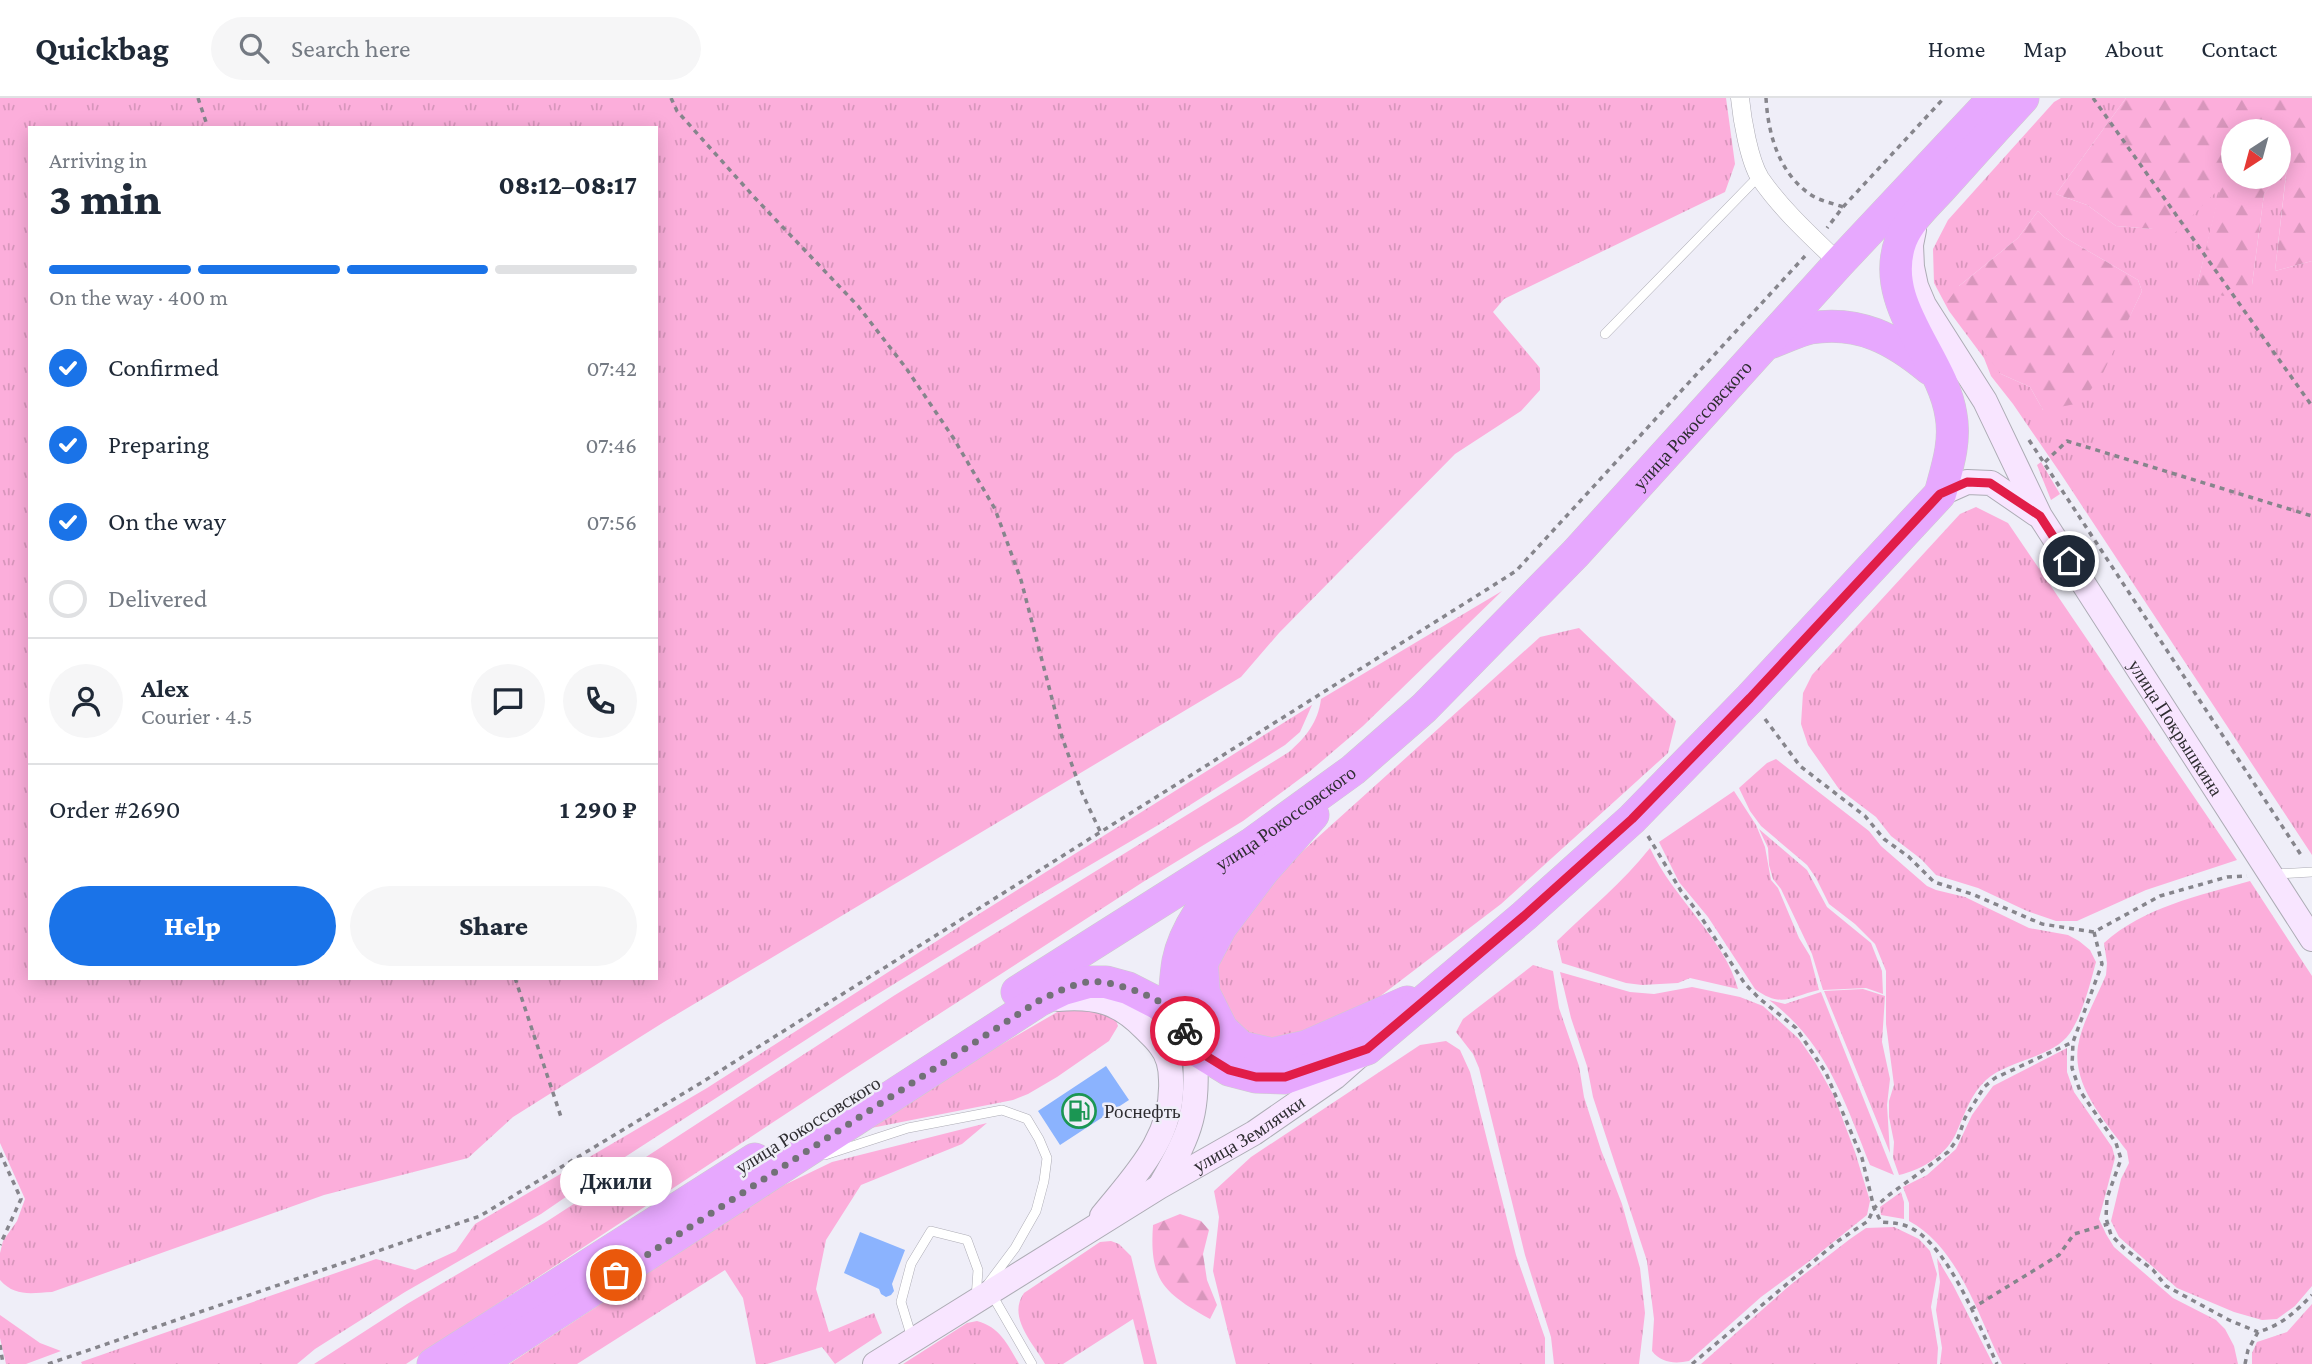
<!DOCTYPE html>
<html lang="en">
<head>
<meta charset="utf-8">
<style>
  :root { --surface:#fff; --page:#f6f6f7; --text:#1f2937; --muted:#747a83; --line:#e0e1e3; --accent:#1a73e8 }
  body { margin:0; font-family:"Crimson Pro",serif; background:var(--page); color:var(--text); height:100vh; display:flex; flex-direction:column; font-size:26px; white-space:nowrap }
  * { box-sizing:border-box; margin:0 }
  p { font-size:23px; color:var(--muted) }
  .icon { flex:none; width:38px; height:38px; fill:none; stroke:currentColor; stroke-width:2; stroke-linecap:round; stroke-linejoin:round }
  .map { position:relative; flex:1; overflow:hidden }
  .side { position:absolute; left:28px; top:28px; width:630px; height:854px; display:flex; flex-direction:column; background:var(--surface); border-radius:0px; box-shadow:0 4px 18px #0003 }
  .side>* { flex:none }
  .needle { width:46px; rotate:216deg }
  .fabs { position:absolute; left:2221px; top:21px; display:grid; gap:14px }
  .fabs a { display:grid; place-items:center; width:70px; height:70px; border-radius:50%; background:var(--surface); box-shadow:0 4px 18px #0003; font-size:35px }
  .pin { position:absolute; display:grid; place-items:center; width:60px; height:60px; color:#fff; margin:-30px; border:4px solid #fff; border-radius:50%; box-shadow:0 2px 7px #0007 }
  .courier { position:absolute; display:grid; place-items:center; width:70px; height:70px; margin:-35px; border:5px solid #e11d48; border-radius:50%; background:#fff; color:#222; box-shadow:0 2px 9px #0007 }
  .bubble { position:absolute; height:49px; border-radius:24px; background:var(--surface); box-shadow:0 4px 18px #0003; font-size:23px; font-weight:800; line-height:49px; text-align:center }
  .head em { font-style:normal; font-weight:800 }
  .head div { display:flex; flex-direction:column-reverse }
  .head { display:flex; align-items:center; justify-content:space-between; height:119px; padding:0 21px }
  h1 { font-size:46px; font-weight:800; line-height:52px }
  .bar { display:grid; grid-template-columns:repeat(4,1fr); gap:10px 7px; align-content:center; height:84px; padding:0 21px }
  .bar i { height:9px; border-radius:5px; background:var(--line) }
  .bar .on { background:var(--accent) }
  .bar p { grid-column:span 4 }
  .line { display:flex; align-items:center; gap:18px; padding:0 21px; border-top:2px solid var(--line) }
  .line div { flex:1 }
  .round { display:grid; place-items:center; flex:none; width:74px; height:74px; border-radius:37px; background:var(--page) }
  ol { padding:0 21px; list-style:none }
  li { display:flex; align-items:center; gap:21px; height:77px }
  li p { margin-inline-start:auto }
  li .icon { padding:7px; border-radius:50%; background:var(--accent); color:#fff; stroke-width:4 }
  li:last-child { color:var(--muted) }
  li i { width:38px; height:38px; border:4px solid var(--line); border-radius:50% }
  .cta { display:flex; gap:14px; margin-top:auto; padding:14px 21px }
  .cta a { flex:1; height:80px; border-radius:42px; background:var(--accent); color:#fff; font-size:28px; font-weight:800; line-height:80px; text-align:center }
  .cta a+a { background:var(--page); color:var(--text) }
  header { display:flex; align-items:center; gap:42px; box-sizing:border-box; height:98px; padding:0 35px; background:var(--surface); border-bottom:2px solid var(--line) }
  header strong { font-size:33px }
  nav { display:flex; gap:38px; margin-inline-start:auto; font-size:24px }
  .search { width:490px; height:63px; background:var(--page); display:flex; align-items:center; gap:18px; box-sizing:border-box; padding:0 24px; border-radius:38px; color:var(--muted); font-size:26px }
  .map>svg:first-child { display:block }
  .grass { fill:url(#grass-tufts); fill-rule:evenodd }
  .forest { fill:url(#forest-firs) }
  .building { fill:#8bb3fe }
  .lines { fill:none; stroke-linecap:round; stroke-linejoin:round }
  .lane-casing { stroke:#adacb5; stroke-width:10 }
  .street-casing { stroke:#adacb5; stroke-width:19 }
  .secondary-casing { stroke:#adacb5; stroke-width:26 }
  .highway-casing { stroke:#cdcdce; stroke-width:33 }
  .path { stroke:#86858c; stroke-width:3.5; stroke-dasharray:5 5; stroke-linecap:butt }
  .lane { stroke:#fff; stroke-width:9 }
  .street { stroke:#fff; stroke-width:18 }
  .secondary { stroke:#f8e5ff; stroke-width:24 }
  .highway { stroke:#e7a8fe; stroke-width:32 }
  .done { stroke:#727177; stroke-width:7; stroke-dasharray:0 12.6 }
  .route { stroke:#e11d48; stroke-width:9 }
  .labels { text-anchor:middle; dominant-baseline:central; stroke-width:5; stroke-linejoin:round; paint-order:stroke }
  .street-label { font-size:19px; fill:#2e2d31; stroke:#efeef8 }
  .poi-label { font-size:19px; fill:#2e2d31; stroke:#efeef8; text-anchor:start }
</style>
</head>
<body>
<header>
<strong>Quickbag</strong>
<div class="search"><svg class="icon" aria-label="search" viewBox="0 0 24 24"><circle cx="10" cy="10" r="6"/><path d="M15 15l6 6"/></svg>Search here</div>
<nav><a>Home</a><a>Map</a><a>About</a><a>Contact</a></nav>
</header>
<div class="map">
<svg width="2312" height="1266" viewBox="0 0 2312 1266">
  <defs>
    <pattern id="grass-tufts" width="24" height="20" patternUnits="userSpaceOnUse" patternTransform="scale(1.75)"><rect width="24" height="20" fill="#fcaedb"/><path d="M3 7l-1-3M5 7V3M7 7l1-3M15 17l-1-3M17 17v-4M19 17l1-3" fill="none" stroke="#d896bc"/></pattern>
    <pattern id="forest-firs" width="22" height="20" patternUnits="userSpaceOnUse" patternTransform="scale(1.75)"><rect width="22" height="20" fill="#fcaedb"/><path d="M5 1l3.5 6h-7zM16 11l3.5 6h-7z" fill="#d896bc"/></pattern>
  </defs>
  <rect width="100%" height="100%" fill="#efeef8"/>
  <!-- grass -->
  <path class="grass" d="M 0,0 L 1726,0 L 1735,66 L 1725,94 L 1504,201 L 1493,214 L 1540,270 L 1540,292 L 1521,313 L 1455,356 L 1279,535 L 1241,579 L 664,924 L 513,1019 L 468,1060 L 324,1097 L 52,1194 C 31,1195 15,1199 0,1182 L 0,1155 L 3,1143 L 17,1123 L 25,1101 L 0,1045 ZM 30,30 L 656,30 L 656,880 L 30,880 Z
    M 2061,0 L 2126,0 L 2056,96 L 2087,107 L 2116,128 L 2153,131 L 2221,89 L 2197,188 L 2252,187 L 2264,96 L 2287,67 L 2275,173 L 2312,163 L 2312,757 L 2061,376 L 2013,306 L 1991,278 L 1984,260 L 1949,213 L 1934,185 L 1933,151 L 1948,122 L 2054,4 ZM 2038,113 L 2064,139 L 2138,182 L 2142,193 L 2128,222 L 2043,312 L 2030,289 L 2001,276 L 1959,188 L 2018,140 Z
    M 2041,364 L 2060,396 L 2051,402 L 2037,367 Z
    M 1976,409 L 2008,425 L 2237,762 L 2146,792 L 2077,823 L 2056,823 L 2027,813 L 1978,790 L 1936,777 L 1921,761 L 1891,738 L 1876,719 L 1839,691 L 1808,647 L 1801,626 L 1803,595 L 1812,577 L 1960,416 Z
    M 1502,493 L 1363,628 L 1309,674 L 1243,723 L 1143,784 L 851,973 L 406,1266 L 314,1266 L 407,1206 L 546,1124 L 895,897 L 1289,654 C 1306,639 1318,624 1321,601 Z
    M 1579,530 L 1676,623 L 1668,655 L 1501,806 L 1370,906 L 1308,935 L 1274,942 L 1244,935 L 1219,900 L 1216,861 L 1276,777 L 1540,539 Z
    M 1312,607 L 1300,634 L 1285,647 L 1160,726 L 1034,800 L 855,910 L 608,1070 L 541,1116 L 405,1194 L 315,1251 L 297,1266 L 82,1266 L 81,1264 L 376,1161 L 415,1172 L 456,1153 L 475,1126 L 707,990 L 979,816 Z
    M 1776,661 L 1869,733 L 1881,748 L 1927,788 L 1936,792 L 1965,799 L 2029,830 L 2068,837 L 2079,843 L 2090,852 L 2096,864 C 2090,886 2083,915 2070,935 C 2053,960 2007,962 1986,982 C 1971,996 1965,1015 1957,1033 C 1948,1056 1922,1072 1899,1077 L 1893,1060 L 1894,1044 L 1889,1019 L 1889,1003 L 1894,987 L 1886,926 L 1886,873 L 1875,846 L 1855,826 L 1829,806 L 1816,780 L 1807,767 L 1761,728 L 1750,713 L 1739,690 L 1767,665 Z
    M 1734,693 L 1756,727 L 1765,749 L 1771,782 L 1778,790 L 1799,840 L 1810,858 L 1819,892 C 1791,898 1782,911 1755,891 L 1708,819 L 1679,784 L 1659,744 Z
    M 1759,731 L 1807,772 L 1827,809 L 1871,845 L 1882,873 L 1883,896 L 1866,890 L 1823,892 L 1812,856 L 1781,791 L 1773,781 L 1769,767 L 1768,750 Z
    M 1650,750 C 1672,799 1725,841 1738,891 L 1690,880 L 1678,885 L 1642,887 L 1626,885 L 1562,865 L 1557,843 C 1588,813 1623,784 1650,750 Z
    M 2250,783 L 2312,878 L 2312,1188 L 2295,1208 L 2277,1221 L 2262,1222 L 2234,1214 L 2177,1190 L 2119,1139 L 2111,1123 L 2121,1081 L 2129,1065 L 2127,1053 C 2105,1023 2072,988 2078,948 C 2082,924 2097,899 2106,877 L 2107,865 L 2104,845 C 2144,809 2198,798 2250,783 Z
    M 1533,867 L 1553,873 L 1559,910 L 1579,968 L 1584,999 L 1601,1052 L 1622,1106 L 1640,1170 L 1645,1215 L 1639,1266 L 1554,1266 L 1551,1239 L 1525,1157 L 1479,970 L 1473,956 L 1456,934 L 1463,921 Z
    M 1560,874 L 1630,894 L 1654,896 L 1692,889 L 1740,899 L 1763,908 L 1799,941 L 1815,964 L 1834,998 L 1855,1054 L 1870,1103 L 1867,1117 L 1811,1162 L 1761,1199 L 1689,1263 C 1675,1266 1661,1265 1652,1253 L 1654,1221 L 1647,1163 L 1593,999 L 1587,968 L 1571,920 Z
    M 1863,891 L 1885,898 L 1882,944 L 1890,981 L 1887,1007 L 1890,1055 L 1824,893 Z
    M 1821,894 L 1894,1077 L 1870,1067 C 1845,1004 1826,944 1769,902 L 1785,906 Z
    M 1094,909 L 1115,919 L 1118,928 L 1109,943 L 1057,979 L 1028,996 L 1013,1002 L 851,1034 L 1059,913 Z
    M 1446,943 L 1460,952 L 1470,974 L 1516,1157 L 1545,1240 L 1545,1266 L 1236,1266 L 1213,1173 L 1219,1119 L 1214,1093 L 1251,1059 L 1420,947 Z
    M 2067,950 L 2067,974 L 2074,994 L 2112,1049 L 2115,1060 L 2099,1121 L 2106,1136 L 2114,1149 L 2173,1200 L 2216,1222 L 2225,1231 L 2234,1248 L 2238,1266 L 2002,1266 C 1978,1218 1959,1150 1909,1123 L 1909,1105 L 1903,1089 L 1927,1077 L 1956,1051 L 1972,1017 L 1993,988 Z
    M 987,1025 L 962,1046 L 861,1087 L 826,1142 L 816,1191 L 829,1234 L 874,1215 L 882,1235 L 835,1266 L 822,1249 L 767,1266 L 756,1266 L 743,1200 L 725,1172 L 577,1266 L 509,1266 L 778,1090 L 832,1064 Z
    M 1901,1094 L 1904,1104 L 1904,1121 L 1881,1117 L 1880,1109 Z
    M 1894,1129 L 1919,1141 L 1930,1153 L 1937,1176 L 1931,1209 L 1938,1250 L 1937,1266 L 1701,1266 L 1789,1188 L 1850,1141 L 1866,1130 Z
    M 1111,1143 L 1119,1146 L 1131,1158 L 1157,1266 L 1144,1266 L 1133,1221 L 1063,1266 L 1045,1266 C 1033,1245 1007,1219 1024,1195 L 1100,1144 Z
    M 1937,1160 L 1953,1187 L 1993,1266 L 1940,1266 L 1942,1250 L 1936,1212 L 1940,1184 Z
    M 2312,1206 L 2312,1266 L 2252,1266 L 2252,1255 L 2257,1244 L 2287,1234 Z
    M 0,1217 L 40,1245 L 61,1253 L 26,1266 L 6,1266 L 0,1240 Z
    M 977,1223 C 1000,1229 1008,1247 1019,1266 L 903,1266 L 967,1225 Z"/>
  <!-- forest -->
  <path class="forest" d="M 2126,0 L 2312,0 L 2312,163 L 2275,173 L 2287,69 L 2279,78 L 2278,33 L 2233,33 L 2233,79 L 2278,79 L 2264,96 L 2252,187 L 2223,198 L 2197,188 L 2220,90 L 2167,143 L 2153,131 L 2116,128 L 2087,107 L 2056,96 Z
    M 2038,113 L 2064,139 L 2138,182 L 2142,193 L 2103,275 L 2081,305 L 2043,312 L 2030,289 L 2001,276 L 1946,205 L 1959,188 L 2018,140 Z
    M 1180,1116 L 1201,1123 L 1209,1132 L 1203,1156 L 1207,1182 L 1217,1207 L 1210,1221 C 1164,1195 1149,1183 1153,1127 Z"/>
  <!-- building -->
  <path class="building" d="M 1106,968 L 1129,1002 L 1060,1047 L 1038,1013 Z
    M 860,1134 L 905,1152 L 892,1186 L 894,1193 L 891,1197 L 886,1199 L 881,1196 L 879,1191 L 844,1175 Z"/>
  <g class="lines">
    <!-- lane casing -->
    <g class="lane-casing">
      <path id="lane" d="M 1605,236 L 1759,78
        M 2275,776 L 2312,774
        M 825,1057 L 908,1030 L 1002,1012 L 1027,1021 L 1039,1041 L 1047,1060 L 1044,1083 L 1036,1113 L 1015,1150 L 988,1186
        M 991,1195 L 1032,1266
        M 912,1240 L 901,1204 L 911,1166 L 931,1133 L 967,1142 L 978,1172 L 976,1200"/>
    </g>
    <!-- street casing -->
    <g class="street-casing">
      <path id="street" d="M 1740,0 C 1742,21 1749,62 1760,80 C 1781,111 1812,139 1839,165"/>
    </g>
    <!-- secondary casing -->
    <g class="secondary-casing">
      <g id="secondary">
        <path id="s1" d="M 1914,132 L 1911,147 L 1912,169 L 1916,188 L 1924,207 L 1985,303 L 2040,418 L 2312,841"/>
        <path d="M 1940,396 L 1967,384 L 1991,385 L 2036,416"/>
        <path d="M 1058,901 C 1095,898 1118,903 1145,931 C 1150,936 1156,941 1160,947 C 1168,957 1171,970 1171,982 C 1174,1039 1135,1077 1102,1118"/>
        <path d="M 1161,1086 C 1193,1032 1198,1014 1195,951"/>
        <path id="s2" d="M 875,1266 L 1159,1089 L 1254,1035 L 1335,979 L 1361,956"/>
      </g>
    </g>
    <!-- highway casing -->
    <g class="highway-casing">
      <g id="highway">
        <path d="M 1769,245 C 1782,241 1796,233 1810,230 C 1859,222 1894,241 1930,271"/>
        <path d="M 1313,717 L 1264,772 L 1221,829 L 1202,865 L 1204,895 L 1222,931 L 1241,949 L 1272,956 L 1307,948 L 1407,904"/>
        <path id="s3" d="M 1017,894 L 1251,746 L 1353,672 L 1424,610 L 1576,455 L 1839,165 L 1994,0"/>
        <path d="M 1173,913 C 1175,897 1175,880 1178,863 C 1185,827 1215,792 1237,764"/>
        <path d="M 433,1266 L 755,1061"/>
        <path d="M 478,1266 L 1040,902 L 1063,891 L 1088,884 L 1106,884 L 1128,890 L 1173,913 L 1195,951 L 1229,972 L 1256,979 L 1285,980 L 1367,951 L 1524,818 L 1632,721 L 1750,600 L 1940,396 C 1947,370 1956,344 1951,317 C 1942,258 1877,206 1901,142 C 1909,121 1929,104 1944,87 C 1970,58 1996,29 2023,0"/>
      </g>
    </g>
    <!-- path -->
    <path class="path" d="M 198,0 L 208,30
      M 671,0 L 677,13 L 755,100 L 858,208 L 906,270 L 954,341 L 995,411 L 1021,482 L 1062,639 L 1082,695 L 1100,733
      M 1766,0 C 1768,35 1778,72 1807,94 C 1816,102 1832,105 1843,109 L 1827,130
      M 2093,0 L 2312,308
      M 1843,109 L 1944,0
      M 2029,342 L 2303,760
      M 2045,364 L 2067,343 L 2312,418
      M 1765,621 L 1800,668 L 1865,718 L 1884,741 L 1909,759 L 1934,784 L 1972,796 L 2042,826 L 2094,834 L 2160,798 L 2227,779 L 2247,778
      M 1648,738 L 1681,793 L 1697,813 L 1745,886 L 1760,901 L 1796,930 L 1826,975 L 1862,1060 L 1874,1110 L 1881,1124 C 1893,1125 1903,1125 1913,1131 C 1950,1152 1979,1228 1997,1266
      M 2094,834 L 2102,866 L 2073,944 L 2072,970 L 2080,993 L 2116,1045 L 2121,1061 L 2107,1100 L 2106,1120 L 2111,1137 L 2124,1150 L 2153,1172 L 2166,1188 L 2229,1222 L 2258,1234
      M 515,880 L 562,1022
      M 0,1055 L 21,1101 L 0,1147
      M 1971,1211 L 2059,1157 L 2074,1136 L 2108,1126
      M 0,1247 L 3,1266
      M 48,1266 L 480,1118 L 704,983 L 1486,492 L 1516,473 L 1805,158
      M 1692,1266 L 1838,1143 L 1868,1123 L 1874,1110 L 1889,1097 L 1948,1054 L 1958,1040 L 1965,1020 L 1984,989 L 1995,980 L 2073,944
      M 2245,1266 L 2248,1252 L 2258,1234 C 2282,1227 2295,1214 2312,1197"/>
    <!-- lane -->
    <use href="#lane" class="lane"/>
    <!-- street -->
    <use href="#street" class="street"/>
    <!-- secondary -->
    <use href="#secondary" class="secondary"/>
    <!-- highway -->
    <use href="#highway" class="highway"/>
  </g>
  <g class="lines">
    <!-- done -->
    <path class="done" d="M 616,1177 L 1040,902 C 1055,895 1071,887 1087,884 C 1107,880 1160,899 1174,914 C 1179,919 1182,927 1185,933"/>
    <!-- route -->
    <path class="route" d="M 1185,933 L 1195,951 L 1229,972 L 1256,979 L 1285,979 L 1367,951 L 1524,818 L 1632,721 L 1750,600 L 1940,396 L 1967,384 L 1990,385 L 2040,418 L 2069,463"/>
  </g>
  <!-- icons -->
  <defs>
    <g id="fuel-ring" transform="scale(1.75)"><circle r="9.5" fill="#efeef8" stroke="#1b9653" stroke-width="1.5"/><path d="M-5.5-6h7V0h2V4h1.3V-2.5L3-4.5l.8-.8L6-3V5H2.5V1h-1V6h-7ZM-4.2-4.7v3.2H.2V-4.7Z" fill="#1b9653"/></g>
  </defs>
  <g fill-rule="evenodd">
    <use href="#fuel-ring" x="1079" y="1013"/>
  </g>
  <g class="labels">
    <!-- street labels -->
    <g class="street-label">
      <text stroke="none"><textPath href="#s3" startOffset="887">улица Рокоссовского</textPath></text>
      <text stroke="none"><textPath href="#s1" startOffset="570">улица Покрышкина</textPath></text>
      <text stroke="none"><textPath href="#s3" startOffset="320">улица Рокоссовского</textPath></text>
      <text transform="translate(808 1027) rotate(-32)">улица Рокоссовского</text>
      <text stroke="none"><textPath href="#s2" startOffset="439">улица Землячки</textPath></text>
    </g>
    <!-- poi labels -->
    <g class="poi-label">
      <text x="1104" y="1013">Роснефть</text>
    </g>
  </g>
</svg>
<div class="fabs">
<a><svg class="needle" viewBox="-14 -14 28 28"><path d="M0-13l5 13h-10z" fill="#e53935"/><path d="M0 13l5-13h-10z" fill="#747a83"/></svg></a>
</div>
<div class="pin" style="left:616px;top:1177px;background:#ea580c"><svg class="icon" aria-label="bag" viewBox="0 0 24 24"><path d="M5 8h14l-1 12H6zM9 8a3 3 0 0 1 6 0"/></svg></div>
<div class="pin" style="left:2069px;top:463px;background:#1f2937"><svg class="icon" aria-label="home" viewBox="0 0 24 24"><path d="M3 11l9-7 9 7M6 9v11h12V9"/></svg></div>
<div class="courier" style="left:1185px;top:933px"><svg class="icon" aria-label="bike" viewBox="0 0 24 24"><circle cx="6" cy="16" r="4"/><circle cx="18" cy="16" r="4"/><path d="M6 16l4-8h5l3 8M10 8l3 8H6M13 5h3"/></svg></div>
<div class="bubble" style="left:560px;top:1059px;width:112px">Джили</div>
<section class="side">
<div class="head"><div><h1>3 min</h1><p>Arriving in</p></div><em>08:12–08:17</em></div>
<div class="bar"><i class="on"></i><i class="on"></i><i class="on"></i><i></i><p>On the way · 400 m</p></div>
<ol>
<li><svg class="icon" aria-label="check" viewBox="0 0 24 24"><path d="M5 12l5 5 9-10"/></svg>Confirmed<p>07:42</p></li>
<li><svg class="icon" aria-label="check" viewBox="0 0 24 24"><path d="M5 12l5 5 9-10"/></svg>Preparing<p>07:46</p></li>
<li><svg class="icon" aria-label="check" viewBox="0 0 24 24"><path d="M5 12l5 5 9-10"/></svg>On the way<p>07:56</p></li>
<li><i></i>Delivered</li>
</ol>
<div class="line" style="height:126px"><a class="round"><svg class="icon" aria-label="person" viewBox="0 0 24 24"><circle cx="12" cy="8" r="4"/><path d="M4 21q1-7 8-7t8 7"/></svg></a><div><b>Alex</b><p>Courier · 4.5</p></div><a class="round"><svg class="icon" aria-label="chat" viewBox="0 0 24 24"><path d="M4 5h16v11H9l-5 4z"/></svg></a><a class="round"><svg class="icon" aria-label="phone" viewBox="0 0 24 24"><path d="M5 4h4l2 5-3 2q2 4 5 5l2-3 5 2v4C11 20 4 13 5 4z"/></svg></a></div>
<div class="line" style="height:91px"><div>Order #2690</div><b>1 290 ₽</b></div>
<div class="cta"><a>Help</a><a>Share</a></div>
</section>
</div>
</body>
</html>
